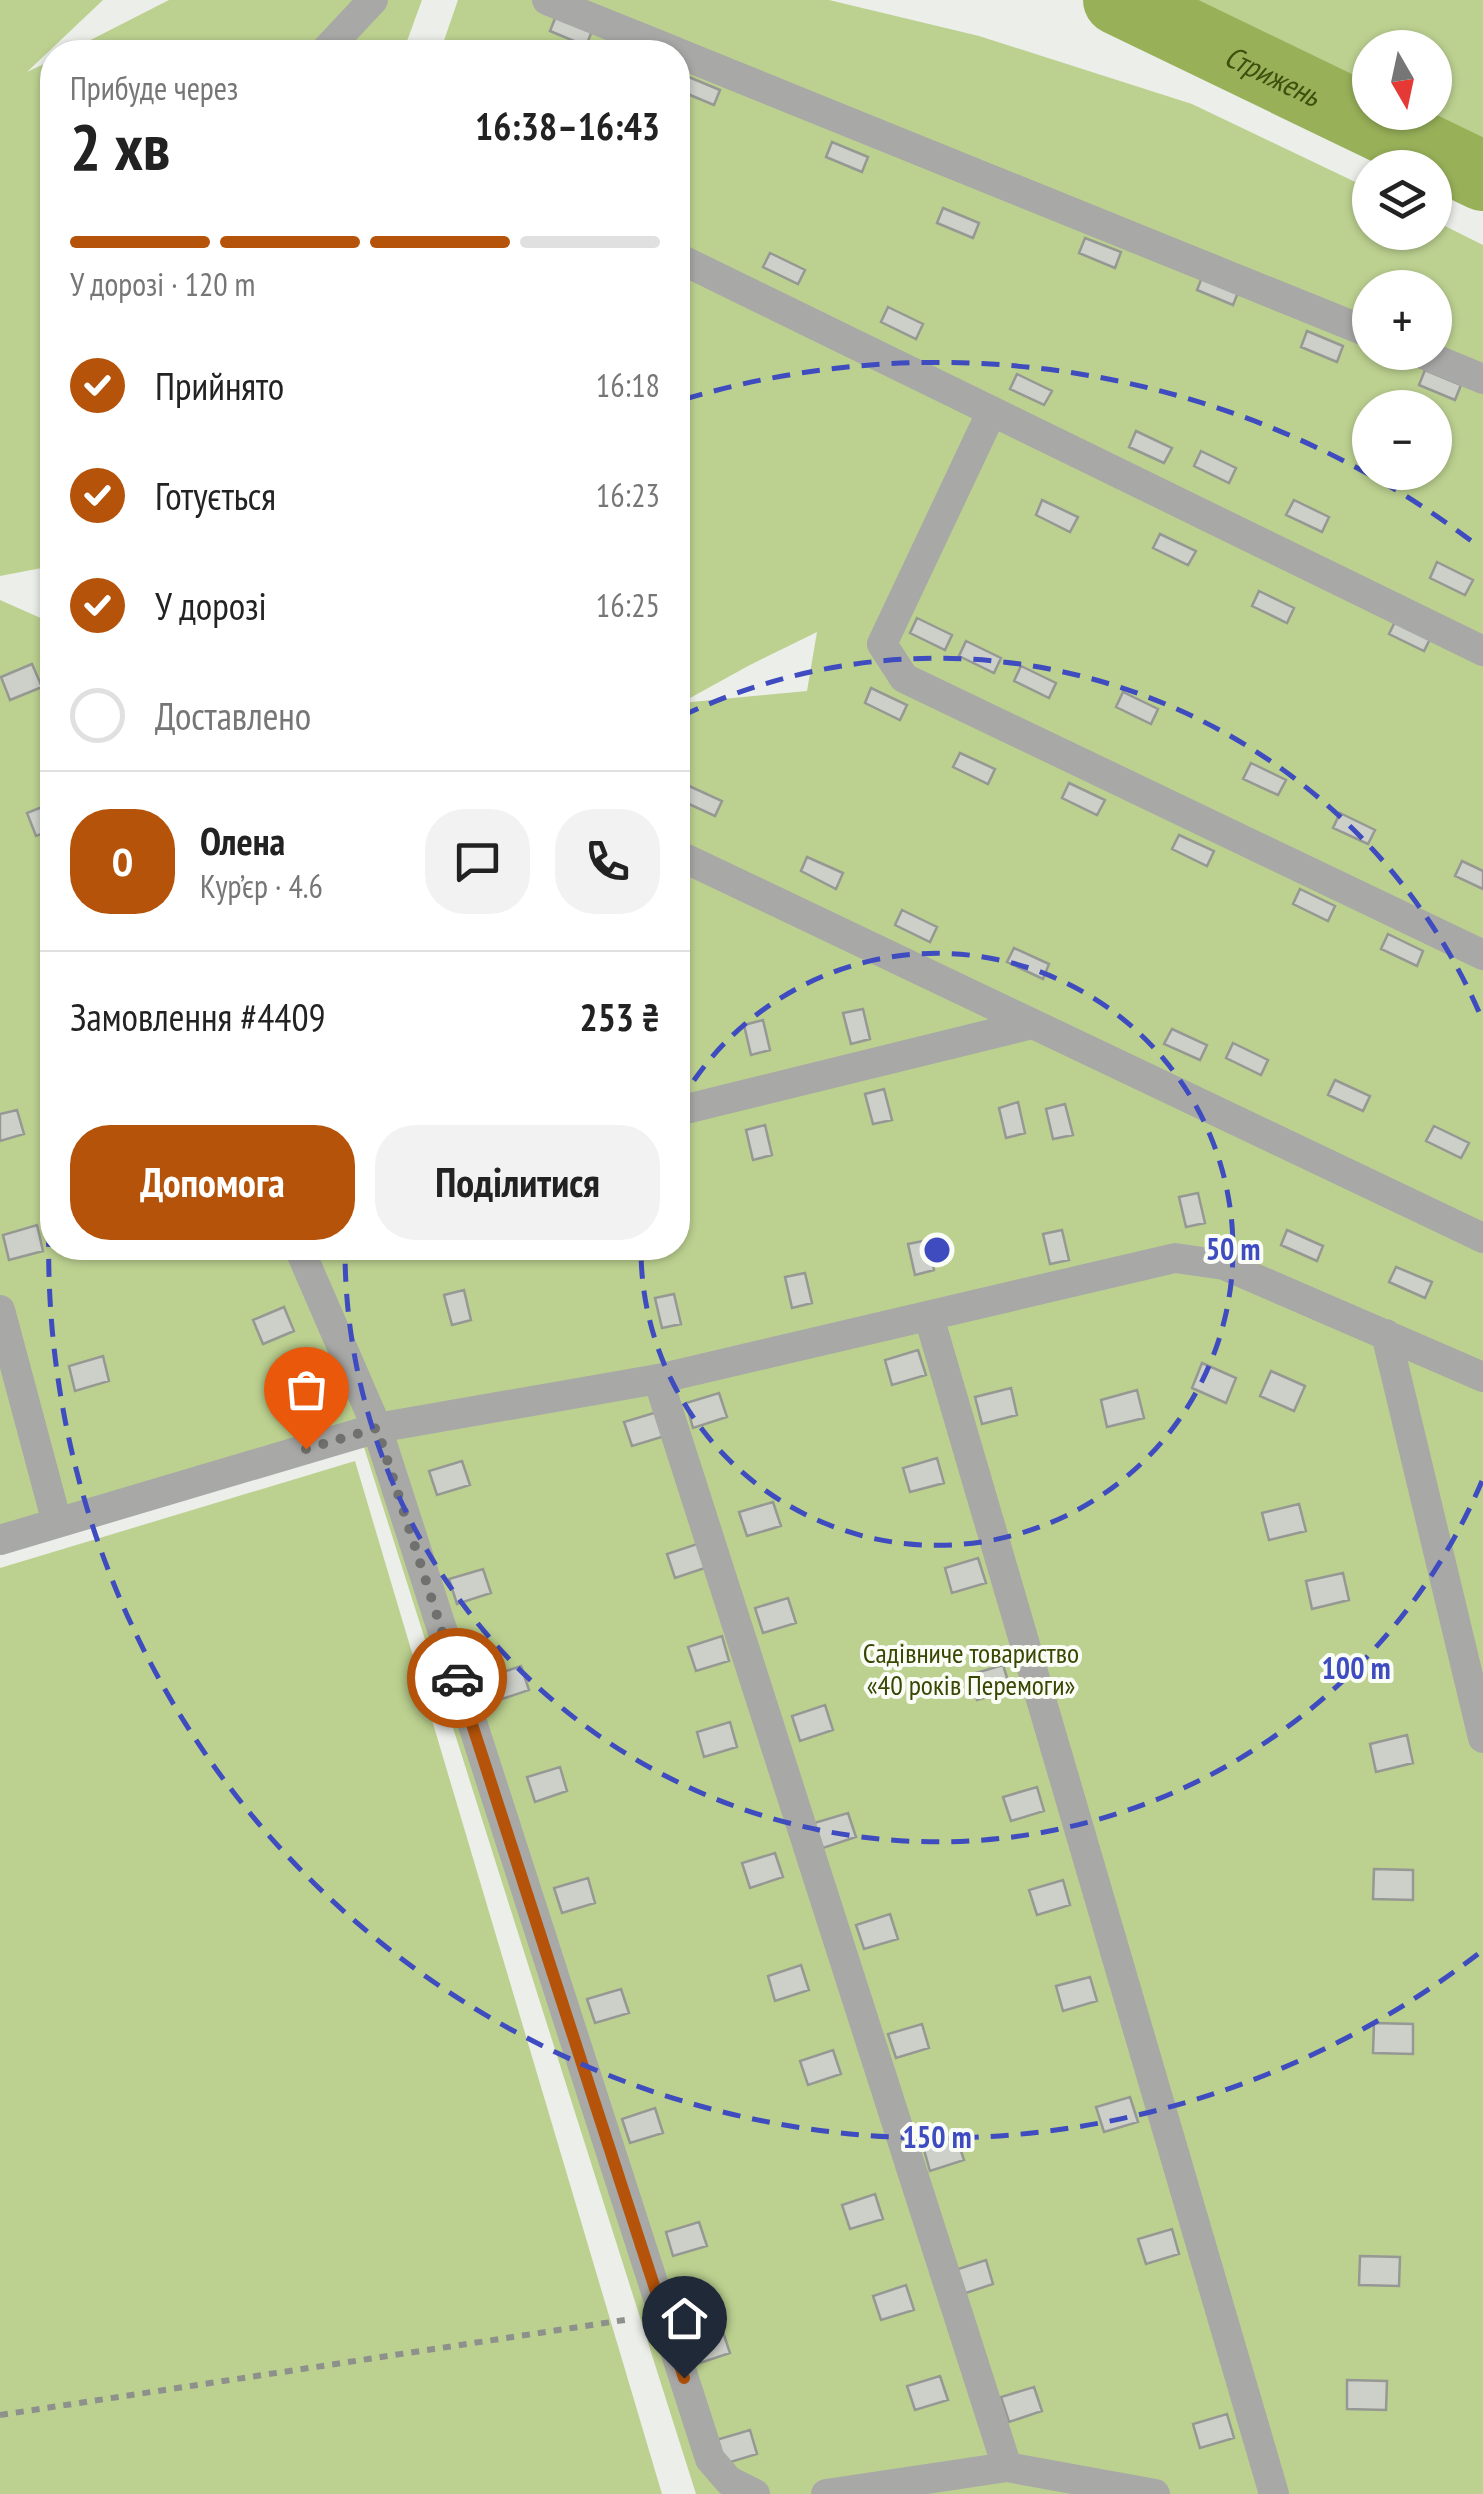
<!DOCTYPE html>
<html lang="uk">
<head>
<meta charset="utf-8">
<style>
  :root { --surface:#fff; --page:#f2f2f2; --text:#222; --muted:#767676; --line:#e0e0e0; --accent:#b45309 }
  body { margin:0; font-family:"PT Sans Narrow",sans-serif; background:var(--page); color:var(--text); height:100vh; display:flex; flex-direction:column; font-size:38px; white-space:nowrap }
  * { box-sizing:border-box; margin:0 }
  p { font-size:32px; color:var(--muted) }
  .icon { flex:none; width:55px; height:55px; fill:none; stroke:currentColor; stroke-width:2; stroke-linecap:round; stroke-linejoin:round }
  .map { position:relative; flex:1; overflow:hidden }
  .sheet { position:absolute; left:40px; top:40px; width:650px; height:1220px; display:flex; flex-direction:column; background:var(--surface); border-radius:40px; box-shadow:0 2px 8px #0004 }
  .sheet>* { flex:none }
  .needle { width:65px; rotate:171deg }
  .buttons { position:absolute; left:1352px; top:30px; display:grid; gap:20px }
  .buttons a { display:grid; place-items:center; width:100px; height:100px; border-radius:50%; background:var(--surface); box-shadow:0 2px 8px #0004; font-size:50px }
  .pin { position:absolute; display:grid; place-items:center; width:85px; height:85px; color:#fff; margin:-102px -42px; border-radius:50% 50% 50% 0; rotate:-45deg; box-shadow:0 0 10px #0007 }
  .pin .icon { rotate:45deg }
  .courier { position:absolute; display:grid; place-items:center; width:100px; height:100px; margin:-50px; border:8px solid #b45309; border-radius:50%; background:#fff; color:#222; box-shadow:0 2px 12px #0007 }
  .head em { font-style:normal; font-weight:800 }
  .head div { display:flex; flex-direction:column-reverse }
  .head { display:flex; align-items:center; justify-content:space-between; height:170px; padding:0 30px }
  h1 { font-size:65px; font-weight:800; line-height:75px }
  .bar { display:grid; grid-template-columns:repeat(4,1fr); gap:15px 10px; align-content:center; height:120px; padding:0 30px }
  .bar i { height:12px; border-radius:8px; background:var(--line) }
  .bar .on { background:var(--accent) }
  .bar p { grid-column:span 4 }
  .line { display:flex; align-items:center; gap:25px; padding:0 30px; border-top:2px solid var(--line) }
  .line div { flex:1 }
  .round { display:grid; place-items:center; flex:none; width:105px; height:105px; border-radius:40px; background:var(--page) }
  ol { padding:0 30px; list-style:none }
  li { display:flex; align-items:center; gap:30px; height:110px }
  li p { margin-inline-start:auto }
  li .icon { padding:10px; border-radius:50%; background:var(--accent); color:#fff; stroke-width:4 }
  li:last-child { color:var(--muted) }
  li i { width:55px; height:55px; border:5px solid var(--line); border-radius:50% }
  .primary-button { display:flex; gap:20px; margin-top:auto; padding:20px 30px }
  .primary-button a { flex:1; height:115px; border-radius:40px; background:var(--accent); color:#fff; font-size:40px; font-weight:800; line-height:115px; text-align:center }
  .primary-button a+a { background:var(--page); color:var(--text) }
  .map>svg:first-child { display:block }
  .green { fill:#bcd190; fill-rule:evenodd }
  .lines { fill:none; stroke-linecap:round; stroke-linejoin:round }
  .river { stroke:#98b159; stroke-width:70 }
  .building { fill:#cdcfc9; stroke:#969893; stroke-width:2.5 }
  .path { stroke:#8e908c; stroke-width:6; stroke-dasharray:8 8; stroke-linecap:butt }
  .minor { stroke:#a8a8a6; stroke-width:30 }
  .done { stroke:#70716e; stroke-width:10; stroke-dasharray:0 18 }
  .route { stroke:#b45309; stroke-width:12 }
  .ring { fill:none; stroke:#3f4cc0; stroke-width:5; stroke-dasharray:18 12 }
  .labels { text-anchor:middle; dominant-baseline:central; stroke-width:8; stroke-linejoin:round; paint-order:stroke }
  .park-label { font-size:28px; fill:#384703; stroke:#fafcf6 }
  .water-label { font-size:30px; font-style:italic; fill:#3f4f0d; stroke:#fafcf6 }
  .centre { fill:#3f4cc0; stroke:#fafcf6; stroke-width:5 }
  .ring-label { font-size:30px; text-anchor:middle; font-weight:bold; fill:#3f4cc0; stroke:#fafcf6; stroke-width:8; stroke-linejoin:round; paint-order:stroke }
</style>
</head>
<body>
<div class="map">
<svg width="1483" height="2494" viewBox="0 0 1483 2494">
  <rect width="100%" height="100%" fill="#eceee9"/>
  <!-- green -->
  <path class="green" d="M 0,0 L 103,0 L 27,72 L 52,60 L 52,566 L 0,576 Z
    M 169,0 L 422,0 L 403,52 L 67,52 Z
    M 458,0 L 541,0 L 675,52 L 440,52 Z
    M 582,0 L 829,0 L 979,36 L 1192,104 L 1370,189 L 1370,232 L 1435,232 L 1435,221 L 1483,245 L 1483,365 L 1435,345 L 1435,288 L 1370,288 L 1370,319 Z
    M 1169,0 L 1483,0 L 1483,181 L 1402,136 L 1231,27 ZM 1370,48 L 1435,48 L 1435,112 L 1370,112 Z
    M 678,53 L 1370,325 L 1370,352 L 1435,352 L 1483,369 L 1483,2494 L 696,2494 L 363,1444 L 0,1551 L 0,600 L 52,623 L 52,1248 L 678,1248 ZM 1370,408 L 1435,408 L 1435,472 L 1370,472 ZM 817,632 L 807,691 L 681,703 L 748,666 Z
    M 355,1461 L 662,2494 L 0,2494 L 0,1568 Z"/>
  <g class="lines">
    <!-- river -->
    <path class="river" id="s1" d="M 1118,0 L 1483,176"/>
  </g>
  <!-- building -->
  <path class="building" d="M 556,16 L 592,31 L 586,46 L 550,31 Z
    M 684,75 L 720,90 L 714,105 L 678,90 Z
    M 832,142 L 868,157 L 862,172 L 826,157 Z
    M 943,208 L 979,223 L 973,238 L 937,223 Z
    M 1085,238 L 1121,252 L 1115,268 L 1079,253 Z
    M 770,253 L 805,270 L 798,284 L 763,267 Z
    M 1203,275 L 1239,290 L 1233,305 L 1197,290 Z
    M 888,307 L 923,324 L 916,339 L 881,322 Z
    M 1307,331 L 1343,346 L 1337,362 L 1301,347 Z
    M 1425,370 L 1461,385 L 1455,400 L 1419,385 Z
    M 1017,374 L 1052,391 L 1044,405 L 1010,389 Z
    M 1136,431 L 1172,448 L 1164,463 L 1129,447 Z
    M 1201,451 L 1236,468 L 1229,483 L 1194,466 Z
    M 1042,500 L 1078,517 L 1070,532 L 1036,515 Z
    M 1294,500 L 1329,517 L 1322,532 L 1286,515 Z
    M 1160,534 L 1196,551 L 1188,565 L 1153,548 Z
    M 1437,562 L 1473,580 L 1465,595 L 1430,578 Z
    M 1259,591 L 1294,608 L 1287,623 L 1252,606 Z
    M 917,618 L 952,635 L 945,650 L 910,633 Z
    M 1396,620 L 1431,637 L 1424,651 L 1389,634 Z
    M 966,641 L 1001,658 L 994,673 L 959,656 Z
    M 32,664 L 42,687 L 10,700 L 1,677 Z
    M 1021,666 L 1056,683 L 1049,698 L 1014,681 Z
    M 871,688 L 907,705 L 900,720 L 865,703 Z
    M 1123,692 L 1158,709 L 1151,724 L 1116,707 Z
    M 960,753 L 995,769 L 988,784 L 953,767 Z
    M 1251,763 L 1286,780 L 1278,795 L 1243,779 Z
    M 1069,783 L 1105,800 L 1097,815 L 1062,798 Z
    M 687,785 L 722,801 L 715,816 L 680,800 Z
    M 52,803 L 52,830 L 36,836 L 27,813 Z
    M 1340,813 L 1375,830 L 1368,844 L 1333,828 Z
    M 1179,835 L 1214,851 L 1207,866 L 1172,849 Z
    M 807,857 L 843,873 L 836,889 L 801,871 Z
    M 1462,861 L 1483,871 L 1483,889 L 1455,876 Z
    M 1300,889 L 1335,906 L 1328,921 L 1293,904 Z
    M 902,910 L 937,927 L 930,942 L 895,925 Z
    M 1388,934 L 1423,951 L 1417,966 L 1381,949 Z
    M 1014,948 L 1049,964 L 1043,979 L 1007,962 Z
    M 863,1009 L 870,1039 L 851,1044 L 843,1013 Z
    M 763,1020 L 770,1050 L 751,1055 L 744,1025 Z
    M 1172,1029 L 1207,1045 L 1200,1060 L 1164,1044 Z
    M 1233,1043 L 1268,1060 L 1261,1075 L 1226,1058 Z
    M 1335,1080 L 1370,1096 L 1363,1111 L 1328,1095 Z
    M 884,1089 L 892,1120 L 873,1124 L 865,1094 Z
    M 1018,1102 L 1025,1133 L 1006,1138 L 999,1108 Z
    M 1065,1104 L 1073,1135 L 1053,1139 L 1046,1109 Z
    M 17,1110 L 24,1134 L 0,1141 L 0,1114 Z
    M 765,1125 L 772,1155 L 753,1160 L 746,1130 Z
    M 1434,1126 L 1469,1143 L 1461,1158 L 1426,1141 Z
    M 1198,1193 L 1205,1223 L 1186,1227 L 1179,1197 Z
    M 37,1225 L 43,1251 L 9,1260 L 3,1235 Z
    M 1062,1230 L 1069,1260 L 1050,1264 L 1043,1234 Z
    M 1287,1230 L 1323,1246 L 1317,1261 L 1281,1245 Z
    M 928,1240 L 934,1270 L 915,1275 L 908,1244 Z
    M 1396,1267 L 1432,1282 L 1425,1298 L 1389,1282 Z
    M 805,1273 L 812,1303 L 792,1308 L 785,1277 Z
    M 464,1290 L 471,1320 L 452,1325 L 444,1295 Z
    M 674,1294 L 681,1324 L 662,1328 L 655,1298 Z
    M 284,1307 L 294,1331 L 263,1344 L 253,1320 Z
    M 918,1350 L 926,1375 L 892,1385 L 885,1360 Z
    M 103,1356 L 109,1381 L 75,1391 L 69,1366 Z
    M 1202,1363 L 1236,1378 L 1226,1403 L 1192,1388 Z
    M 1271,1371 L 1305,1386 L 1294,1411 L 1260,1396 Z
    M 1011,1388 L 1017,1415 L 982,1424 L 975,1397 Z
    M 1137,1390 L 1144,1418 L 1107,1427 L 1101,1400 Z
    M 719,1393 L 727,1417 L 693,1428 L 686,1403 Z
    M 657,1412 L 665,1436 L 632,1446 L 624,1422 Z
    M 937,1458 L 944,1483 L 910,1492 L 903,1468 Z
    M 462,1461 L 470,1485 L 437,1495 L 429,1471 Z
    M 773,1502 L 781,1526 L 747,1536 L 739,1512 Z
    M 1299,1504 L 1306,1531 L 1269,1540 L 1262,1513 Z
    M 700,1543 L 708,1567 L 675,1578 L 667,1554 Z
    M 978,1558 L 986,1583 L 952,1593 L 945,1568 Z
    M 483,1569 L 491,1593 L 457,1604 L 449,1579 Z
    M 1343,1573 L 1349,1600 L 1312,1609 L 1306,1581 Z
    M 788,1598 L 796,1623 L 763,1633 L 755,1608 Z
    M 722,1636 L 729,1661 L 696,1671 L 688,1647 Z
    M 1003,1665 L 1011,1690 L 977,1700 L 969,1675 Z
    M 521,1666 L 529,1690 L 496,1701 L 488,1677 Z
    M 825,1705 L 833,1730 L 800,1741 L 792,1716 Z
    M 730,1722 L 737,1747 L 704,1757 L 697,1732 Z
    M 1407,1735 L 1413,1763 L 1376,1772 L 1370,1744 Z
    M 560,1767 L 567,1791 L 535,1802 L 527,1777 Z
    M 1037,1787 L 1044,1811 L 1011,1821 L 1003,1797 Z
    M 848,1813 L 856,1837 L 823,1848 L 814,1823 Z
    M 775,1853 L 783,1877 L 750,1888 L 742,1863 Z
    M 1374,1869 L 1413,1870 L 1413,1900 L 1373,1899 Z
    M 588,1878 L 595,1903 L 562,1913 L 554,1888 Z
    M 1063,1880 L 1070,1905 L 1037,1915 L 1029,1890 Z
    M 890,1914 L 898,1939 L 864,1949 L 856,1925 Z
    M 801,1965 L 809,1990 L 775,2001 L 768,1976 Z
    M 1090,1977 L 1097,2001 L 1063,2011 L 1056,1986 Z
    M 621,1989 L 629,2013 L 595,2023 L 587,1999 Z
    M 1374,2023 L 1413,2024 L 1413,2054 L 1373,2053 Z
    M 922,2024 L 929,2048 L 896,2058 L 888,2034 Z
    M 833,2050 L 841,2074 L 808,2085 L 800,2061 Z
    M 1130,2097 L 1138,2122 L 1104,2132 L 1096,2107 Z
    M 655,2108 L 663,2133 L 630,2143 L 622,2119 Z
    M 956,2136 L 964,2160 L 930,2171 L 923,2146 Z
    M 875,2194 L 883,2219 L 850,2229 L 842,2205 Z
    M 699,2222 L 707,2246 L 673,2256 L 666,2232 Z
    M 1172,2229 L 1179,2254 L 1146,2264 L 1138,2239 Z
    M 1360,2256 L 1400,2257 L 1399,2286 L 1359,2285 Z
    M 986,2260 L 993,2284 L 960,2295 L 952,2271 Z
    M 906,2285 L 914,2310 L 881,2320 L 873,2296 Z
    M 722,2329 L 730,2353 L 697,2364 L 689,2340 Z
    M 940,2376 L 948,2400 L 915,2410 L 907,2386 Z
    M 1347,2380 L 1387,2381 L 1386,2410 L 1347,2409 Z
    M 1034,2387 L 1042,2411 L 1009,2422 L 1001,2397 Z
    M 1227,2414 L 1234,2438 L 1200,2448 L 1193,2424 Z
    M 750,2430 L 757,2454 L 724,2464 L 716,2440 Z"/>
  <g class="lines">
    <!-- path -->
    <path class="path" d="M 0,2415 L 631,2319"/>
    <!-- minor -->
    <path class="minor" d="M 547,0 L 676,52
      M 326,52 L 327,49 L 373,0
      M 678,53 L 1370,333
      M 678,258 L 1483,651
      M 1418,352 L 1483,379
      M 992,411 L 882,644 L 904,678 L 1483,955
      M 678,855 L 1483,1238
      M 678,1111 L 1032,1024
      M 299,1248 L 377,1428 L 710,2459 L 729,2481 L 755,2494
      M 0,1310 L 57,1523
      M 929,1317 L 1274,2494
      M 1386,1334 L 1483,1738
      M 658,1379 L 1007,2467 L 826,2494
      M 0,1540 L 377,1428 L 658,1379 L 1175,1258 L 1224,1265 L 1483,1377
      M 1007,2467 L 1155,2494"/>
  </g>
  <g class="lines">
    <!-- done -->
    <path class="done" d="M 306,1449 L 377,1428 L 457,1678"/>
    <!-- route -->
    <path class="route" d="M 457,1678 L 684,2378"/>
  </g>
  <!-- distance rings -->
  <g class="ring">
    <path d="M678 1106A296 296 0 1 1 641 1250"/>
    <path d="M1482 1481A592 592 0 0 1 345 1250M682 716A592 592 0 0 1 1482 1019"/>
    <path d="M1478 1954A888 888 0 0 1 52 1173M685 399A888 888 0 0 1 1478 546"/>
  </g>
  <g class="labels">
    <!-- park labels -->
    <g class="park-label">
      <text x="971" y="1652">Садівниче товариство<tspan x="971" dy="32">«40 років Перемоги»</tspan></text>
    </g>
    <!-- water labels -->
    <g class="water-label">
      <text stroke="none"><textPath href="#s1" startOffset="172">Стрижень</textPath></text>
    </g>
  </g>
  <circle cx="937" cy="1250" r="15" class="centre"/>
  <g class="ring-label">
    <text x="1233" y="1260">50 m</text>
    <text x="1356" y="1679">100 m</text>
    <text x="937" y="2148">150 m</text>
  </g>
</svg>
<div class="buttons">
<a><svg class="needle" viewBox="-14 -14 28 28"><path d="M0-13l5 13h-10z" fill="#e53935"/><path d="M0 13l5-13h-10z" fill="#767676"/></svg></a>
<a><svg class="icon" aria-label="layers" viewBox="0 0 24 24"><path d="M12 4l9 5-9 5-9-5zM3 14l9 5 9-5"/></svg></a>
<a>+</a>
<a>−</a>
</div>
<div class="pin" style="left:306px;top:1449px;background:#ea580c"><svg class="icon" aria-label="bag" viewBox="0 0 24 24"><path d="M5 8h14l-1 12H6zM9 8a3 3 0 0 1 6 0"/></svg></div>
<div class="pin" style="left:684px;top:2378px;background:#1f2937"><svg class="icon" aria-label="home" viewBox="0 0 24 24"><path d="M3 11l9-7 9 7M6 9v11h12V9"/></svg></div>
<div class="courier" style="left:457px;top:1678px"><svg class="icon" aria-label="car" viewBox="0 0 24 24"><path d="M5 17H2v-5l4-1 3-4h7l3 4 3 1v5h-3M9 17h6M6 11h13"/><circle cx="7" cy="17" r="2"/><circle cx="17" cy="17" r="2"/></svg></div>
<section class="sheet">
<div class="head"><div><h1>2 хв</h1><p>Прибуде через</p></div><em>16:38–16:43</em></div>
<div class="bar"><i class="on"></i><i class="on"></i><i class="on"></i><i></i><p>У дорозі · 120 m</p></div>
<ol>
<li><svg class="icon" aria-label="check" viewBox="0 0 24 24"><path d="M5 12l5 5 9-10"/></svg>Прийнято<p>16:18</p></li>
<li><svg class="icon" aria-label="check" viewBox="0 0 24 24"><path d="M5 12l5 5 9-10"/></svg>Готується<p>16:23</p></li>
<li><svg class="icon" aria-label="check" viewBox="0 0 24 24"><path d="M5 12l5 5 9-10"/></svg>У дорозі<p>16:25</p></li>
<li><i></i>Доставлено</li>
</ol>
<div class="line" style="height:180px"><b class="round" style="background:var(--accent);color:#fff">О</b><div><b>Олена</b><p>Кур’єр · 4.6</p></div><a class="round"><svg class="icon" aria-label="chat" viewBox="0 0 24 24"><path d="M4 5h16v11H9l-5 4z"/></svg></a><a class="round"><svg class="icon" aria-label="phone" viewBox="0 0 24 24"><path d="M5 4h4l2 5-3 2q2 4 5 5l2-3 5 2v4C11 20 4 13 5 4z"/></svg></a></div>
<div class="line" style="height:130px"><div>Замовлення #4409</div><b>253 ₴</b></div>
<div class="primary-button"><a>Допомога</a><a>Поділитися</a></div>
</section>
</div>
</body>
</html>
